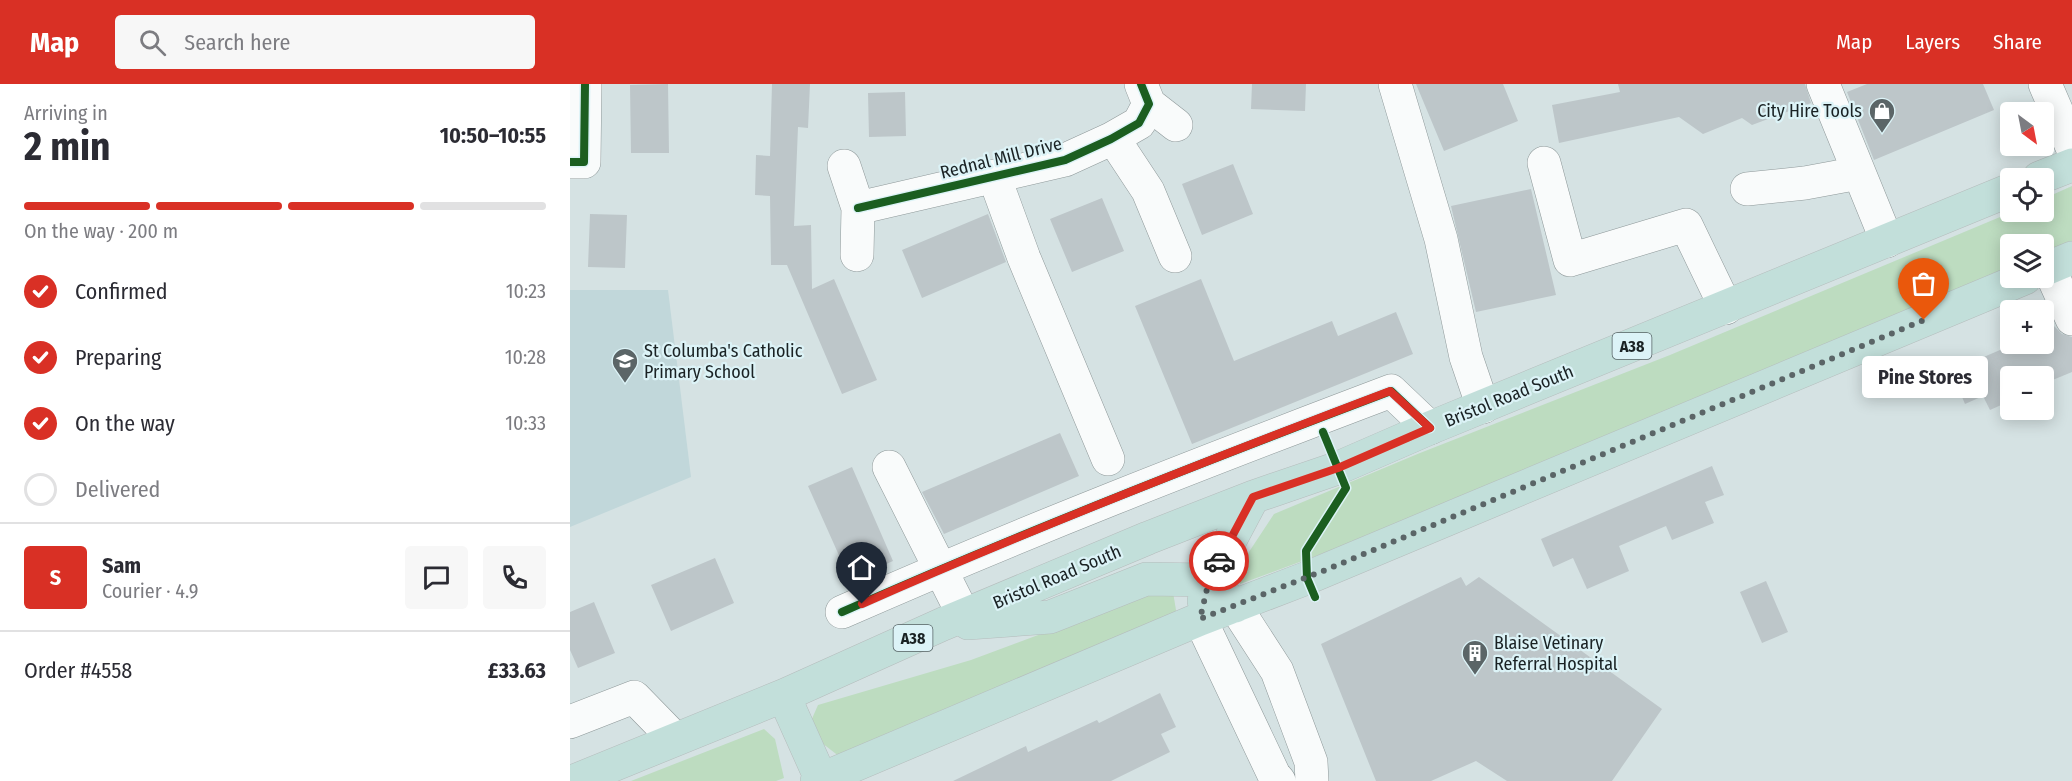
<!DOCTYPE html>
<html lang="en">
<head>
<meta charset="utf-8">
<style>
  :root { --surface:#fff; --page:#f7f7f7; --text:#2b2b33; --muted:#7c7c81; --line:#e1e1e2; --accent:#d93025 }
  body { margin:0; font-family:"Fira Sans Condensed",sans-serif; background:var(--page); color:var(--text); height:100vh; display:flex; flex-direction:column; font-size:22px; white-space:nowrap }
  * { box-sizing:border-box; margin:0 }
  p { font-size:20px; color:var(--muted) }
  .icon { flex:none; width:33px; height:33px; fill:none; stroke:currentColor; stroke-width:2; stroke-linecap:round; stroke-linejoin:round }
  .map { position:relative; flex:1; overflow:hidden }
  .sheet { display:flex; flex-direction:column; background:var(--surface); width:570px }
  .sheet>* { flex:none }
  .needle { width:39px; rotate:148deg }
  .tools { position:absolute; left:1430px; top:18px; display:grid; gap:12px }
  .tools a { display:grid; place-items:center; width:54px; height:54px; border-radius:6px; background:var(--surface); box-shadow:0 3px 15px #0003; font-size:30px }
  .pin { position:absolute; display:grid; place-items:center; width:51px; height:51px; color:#fff; margin:-62px -26px; border-radius:50% 50% 50% 0; rotate:-45deg; box-shadow:0 0 6px #0007 }
  .pin .icon { rotate:45deg }
  .courier { position:absolute; display:grid; place-items:center; width:60px; height:60px; margin:-30px; border:4px solid #d93025; border-radius:50%; background:#fff; color:#222; box-shadow:0 2px 8px #0007 }
  .bubble { position:absolute; height:42px; border-radius:6px; background:var(--surface); box-shadow:0 3px 15px #0003; font-size:20px; font-weight:700; line-height:42px; text-align:center }
  .summary em { font-style:normal; font-weight:700 }
  .summary div { display:flex; flex-direction:column-reverse }
  .summary { display:flex; align-items:center; justify-content:space-between; height:102px; padding:0 24px }
  h1 { font-size:39px; font-weight:700; line-height:45px }
  .bar { display:grid; grid-template-columns:repeat(4,1fr); gap:9px 6px; align-content:center; height:72px; padding:0 24px }
  .bar i { height:8px; border-radius:4px; background:var(--line) }
  .bar .current { background:var(--accent) }
  .bar p { grid-column:span 4 }
  .line { display:flex; align-items:center; gap:15px; padding:0 24px; border-top:2px solid var(--line) }
  .line div { flex:1 }
  .round { display:grid; place-items:center; flex:none; width:63px; height:63px; border-radius:6px; background:var(--page) }
  ol { padding:0 24px; list-style:none }
  li { display:flex; align-items:center; gap:18px; height:66px }
  li p { margin-inline-start:auto }
  li .icon { padding:6px; border-radius:50%; background:var(--accent); color:#fff; stroke-width:4 }
  li:last-child { color:var(--muted) }
  li i { width:33px; height:33px; border:3px solid var(--line); border-radius:50% }
  header { display:flex; align-items:center; gap:36px; box-sizing:border-box; height:84px; padding:0 30px; background:var(--accent); color:#fff }
  header strong { font-size:28px }
  nav { display:flex; gap:33px; margin-inline-start:auto; font-size:21px }
  .search { width:420px; height:54px; background:var(--page); display:flex; align-items:center; gap:15px; box-sizing:border-box; padding:0 21px; border-radius:6px; color:var(--muted); font-size:22px }
  main { display:flex; flex:1; min-height:0 }
  .map>svg:first-child { display:block }
  .built { fill:#c1d7da }
  .green { fill:#bddcc0 }
  .building { fill:#bdc6c9 }
  .lines { fill:none; stroke-linecap:round; stroke-linejoin:round }
  .minor-casing { stroke:#8e9899; stroke-width:34 }
  .highway-casing { stroke:#b5bcbc; stroke-width:34 }
  .minor { stroke:#f9fbfb; stroke-width:33 }
  .highway { stroke:#c2dfda; stroke-width:33 }
  .cycleway-casing { stroke:#dcf3f7; stroke-width:11 }
  .cycleway { stroke:#1b5e20; stroke-width:8 }
  .done { stroke:#5b6567; stroke-width:6; stroke-dasharray:0 10.8 }
  .route { stroke:#d93025; stroke-width:8 }
  .labels { text-anchor:middle; dominant-baseline:central; stroke-width:4.5; stroke-linejoin:round; paint-order:stroke }
  .shield { fill:#dcf3f7; stroke:#546163; stroke-width:1.5 }
  .shield-label { font-size:16px; font-weight:bold; fill:#1a2224 }
  .poi-label { font-size:18px; fill:#1a2224; stroke:#dcf3f7; text-anchor:start }
  .street-label { font-size:18px; fill:#1a2224; stroke:#dcf3f7 }
</style>
</head>
<body>
<header>
<strong>Map</strong>
<div class="search"><svg class="icon" aria-label="search" viewBox="0 0 24 24"><circle cx="10" cy="10" r="6"/><path d="M15 15l6 6"/></svg>Search here</div>
<nav><a>Map</a><a>Layers</a><a>Share</a></nav>
</header>
<main>
<section class="sheet">
<div class="summary"><div><h1>2 min</h1><p>Arriving in</p></div><em>10:50–10:55</em></div>
<div class="bar"><i class="current"></i><i class="current"></i><i class="current"></i><i></i><p>On the way · 200 m</p></div>
<ol>
<li><svg class="icon" aria-label="check" viewBox="0 0 24 24"><path d="M5 12l5 5 9-10"/></svg>Confirmed<p>10:23</p></li>
<li><svg class="icon" aria-label="check" viewBox="0 0 24 24"><path d="M5 12l5 5 9-10"/></svg>Preparing<p>10:28</p></li>
<li><svg class="icon" aria-label="check" viewBox="0 0 24 24"><path d="M5 12l5 5 9-10"/></svg>On the way<p>10:33</p></li>
<li><i></i>Delivered</li>
</ol>
<div class="line" style="height:108px"><b class="round" style="background:var(--accent);color:#fff">S</b><div><b>Sam</b><p>Courier · 4.9</p></div><a class="round"><svg class="icon" aria-label="chat" viewBox="0 0 24 24"><path d="M4 5h16v11H9l-5 4z"/></svg></a><a class="round"><svg class="icon" aria-label="phone" viewBox="0 0 24 24"><path d="M5 4h4l2 5-3 2q2 4 5 5l2-3 5 2v4C11 20 4 13 5 4z"/></svg></a></div>
<div class="line" style="height:78px"><div>Order #4558</div><b>£33.63</b></div>
</section>
<div class="map">
<svg width="1502" height="697" viewBox="0 0 1502 697">
  <rect width="100%" height="100%" fill="#d5e2e3"/>
  <!-- built -->
  <path class="built" d="M 0,206 L 98,206 L 121,393 L 0,443 Z"/>
  <!-- green -->
  <path class="green" d="M 1502,102 L 1502,163 L 1473,175 L 1473,160 L 1440,160 L 1440,188 L 867,427 L 670,500 L 671,480 L 704,430 L 850,369 L 1100,271 L 1442,128 L 1473,128 L 1473,115 Z
    M 603,508 L 607,532 L 270,673 L 252,659 L 241,637 L 248,621 L 401,576 L 573,512 Z
    M 194,645 L 205,655 L 214,694 L 206,697 L 61,697 Z"/>
  <!-- building -->
  <path class="building" d="M 98,0 L 99,69 L 61,69 L 60,1 Z
    M 202,0 L 240,0 L 238,44 L 228,43 L 224,142 L 241,141 L 242,205 L 264,195 L 307,296 L 272,310 L 217,181 L 201,181 L 200,112 L 185,111 L 186,71 L 200,72 Z
    M 682,0 L 736,0 L 735,27 L 681,25 Z
    M 846,0 L 933,0 L 948,37 L 874,67 Z
    M 1048,0 L 1235,0 L 1241,19 L 1182,41 L 1172,34 L 1133,50 L 1109,33 L 989,59 L 982,21 L 1050,8 Z
    M 1297,0 L 1413,0 L 1424,26 L 1304,76 L 1277,8 Z
    M 335,8 L 336,52 L 299,53 L 298,9 Z
    M 663,80 L 683,130 L 632,151 L 612,100 Z
    M 961,105 L 986,211 L 906,228 L 881,122 Z
    M 532,114 L 554,167 L 502,188 L 480,135 Z
    M 20,130 L 57,131 L 55,184 L 18,183 Z
    M 418,130 L 436,178 L 352,214 L 332,166 Z
    M 631,195 L 664,277 L 762,237 L 768,252 L 826,228 L 843,270 L 622,360 L 565,222 Z
    M 1484,242 L 1492,250 L 1502,253 L 1502,288 L 1473,300 L 1473,292 L 1440,292 L 1440,317 L 1420,326 L 1413,312 L 1395,320 L 1381,287 L 1444,260 L 1473,260 L 1473,247 Z
    M 490,349 L 509,392 L 374,450 L 352,408 Z
    M 1142,382 L 1154,411 L 1135,418 L 1144,439 L 1102,456 L 1096,442 L 1049,462 L 1059,487 L 1017,505 L 1003,474 L 983,483 L 971,455 Z
    M 282,383 L 323,477 L 280,496 L 238,402 Z
    M 145,474 L 164,519 L 101,547 L 81,501 Z
    M 891,493 L 896,502 L 909,493 L 1092,625 L 1042,697 L 937,697 L 906,677 L 861,697 L 806,697 L 751,560 Z
    M 1196,497 L 1218,548 L 1192,559 L 1170,508 Z
    M 24,518 L 45,569 L 8,584 L 0,566 L 0,528 Z
    M 590,609 L 606,643 L 591,650 L 600,668 L 541,697 L 383,697 L 456,662 L 458,668 L 527,636 L 529,639 Z"/>
  <g class="lines">
    <!-- minor casing -->
    <g class="minor-casing">
      <path id="minor" d="M 825,0 L 871,155 L 896,273 L 913,323
        M 1253,0 L 1317,157
        M 1475,0 L 1502,63
        M 579,20 L 606,41
        M 543,54 L 578,107 L 605,172
        M 0,78 L 14,78 L 15,0
        M 974,79 L 1000,176 L 1116,141 L 1156,224
        M 274,82 L 288,124 L 287,171
        M 424,92 L 454,174 L 538,375
        M 1177,105 L 1235,99 L 1289,89
        M 288,124 L 495,76 L 541,55 L 569,39 L 579,20 L 571,0
        M 1479,184 L 1502,235
        M 319,383 L 394,532
        M 665,522 L 707,587 L 741,678 L 742,697
        M 272,528 C 453,448 636,377 821,307 L 860,344
        M 630,535 L 704,691 L 709,697
        M 0,638 L 64,613 L 105,655"/>
    </g>
    <!-- highway casing -->
    <g class="highway-casing">
      <path id="highway" d="M 1469,94 L 1502,81
        M 1473,186 L 1502,174
        M 634,517 L 639,496 L 683,413
        M 398,539 L 480,533 L 576,495 L 639,496 L 665,522
        M 215,611 L 221,628 L 251,695
        M 4,697 L 215,611 L 373,540 L 578,454 L 683,413 L 768,384 L 860,344 L 1440,106
        M 247,697 L 630,535 L 737,494 L 885,432 L 1455,194"/>
    </g>
    <!-- minor -->
    <use href="#minor" class="minor"/>
    <!-- highway -->
    <use href="#highway" class="highway"/>
    <!-- cycleway casing -->
    <g class="cycleway-casing">
      <path id="cycleway" d="M 0,78 L 14,78 L 15,0
        M 288,124 L 495,76 L 541,55 L 569,39 L 579,20 L 571,0
        M 745,513 L 737,494 L 736,467 L 776,404 L 753,348
        M 272,528 C 453,448 636,377 821,307 L 860,344"/>
    </g>
    <!-- cycleway -->
    <use href="#cycleway" class="cycleway"/>
  </g>
  <g class="lines">
    <!-- done -->
    <path class="done" d="M 649,477 L 639,496 L 630,535 L 758,485 L 1354,236"/>
    <!-- route -->
    <path class="route" d="M 292,520 C 466,443 643,374 820,307 L 860,344 L 768,384 L 683,413 L 649,477"/>
  </g>
  <!-- icons -->
  <defs>
    <g id="shop-pin" transform="scale(1.35)"><path d="M0 17L-7.5 6A9.5 9.5 0 1 1 7.5 6Z" fill="#5b6567" stroke="#dcf3f7"/><path d="M-5-2.5h2.3a2.7 3.5 0 0 1 5.4 0H5L5.5 6h-11ZM-1.5-2.5h3a1.5 2.3 0 0 0-3 0Z" fill="#fff"/></g>
    <g id="school-pin" transform="scale(1.35)"><path d="M0 17L-7.5 6A9.5 9.5 0 1 1 7.5 6Z" fill="#5b6567" stroke="#dcf3f7"/><path d="M0-5L7-2L0 1L-7-2ZM-4 1L0 2.5L4 1V4Q0 6-4 4Z" fill="#fff"/></g>
    <g id="building-pin" transform="scale(1.35)"><path d="M0 17L-7.5 6A9.5 9.5 0 1 1 7.5 6Z" fill="#5b6567" stroke="#dcf3f7"/><path d="M-4-6H4V6H1V3H-1V6H-4ZM-2.5-4.3h1.7v1.8h-1.7ZM.8-4.3h1.7v1.8H.8ZM-2.5-1h1.7V.8h-1.7ZM.8-1h1.7V.8H.8Z" fill="#fff"/></g>
  </defs>
  <g fill-rule="evenodd">
    <use href="#shop-pin" x="1312" y="27"/>
    <use href="#school-pin" x="55" y="277"/>
    <use href="#building-pin" x="905" y="569"/>
  </g>
  <g class="labels">
    <!-- shield labels -->
    <g class="shield">
      <rect x="1042.5" y="249" width="39" height="26" rx="4.5"/>
      <rect x="323.5" y="541" width="39" height="26" rx="4.5"/>
    </g>
    <g class="shield-label">
      <text x="1062" y="262">A38</text>
      <text x="343" y="554">A38</text>
    </g>
    <!-- poi labels -->
    <g class="poi-label">
      <text x="1292" y="27" text-anchor="end">City Hire Tools</text>
      <text x="74" y="267">St Columba's Catholic<tspan x="74" dy="21">Primary School</tspan></text>
      <text x="924" y="559">Blaise Vetinary<tspan x="924" dy="21">Referral Hospital</tspan></text>
    </g>
    <!-- street labels -->
    <g class="street-label">
      <text transform="translate(431 74) rotate(-14)">Rednal Mill Drive</text>
      <text transform="translate(939 312) rotate(-22)">Bristol Road South</text>
      <text transform="translate(487 493) rotate(-23)">Bristol Road South</text>
    </g>
  </g>
</svg>
<div class="tools">
<a><svg class="needle" viewBox="-14 -14 28 28"><path d="M0-13l5 13h-10z" fill="#e53935"/><path d="M0 13l5-13h-10z" fill="#7c7c81"/></svg></a>
<a><svg class="icon" aria-label="locate" viewBox="0 0 24 24"><circle cx="12" cy="12" r="6"/><path d="M12 2v4M12 18v4M2 12h4M18 12h4"/></svg></a>
<a><svg class="icon" aria-label="layers" viewBox="0 0 24 24"><path d="M12 4l9 5-9 5-9-5zM3 14l9 5 9-5"/></svg></a>
<a>+</a>
<a>−</a>
</div>
<div class="pin" style="left:1354px;top:236px;background:#ea580c"><svg class="icon" aria-label="bag" viewBox="0 0 24 24"><path d="M5 8h14l-1 12H6zM9 8a3 3 0 0 1 6 0"/></svg></div>
<div class="pin" style="left:292px;top:520px;background:#1f2937"><svg class="icon" aria-label="home" viewBox="0 0 24 24"><path d="M3 11l9-7 9 7M6 9v11h12V9"/></svg></div>
<div class="courier" style="left:649px;top:477px"><svg class="icon" aria-label="car" viewBox="0 0 24 24"><path d="M5 17H2v-5l4-1 3-4h7l3 4 3 1v5h-3M9 17h6M6 11h13"/><circle cx="7" cy="17" r="2"/><circle cx="17" cy="17" r="2"/></svg></div>
<div class="bubble" style="left:1292px;top:272px;width:126px">Pine Stores</div>
</div>
</main>
</body>
</html>
